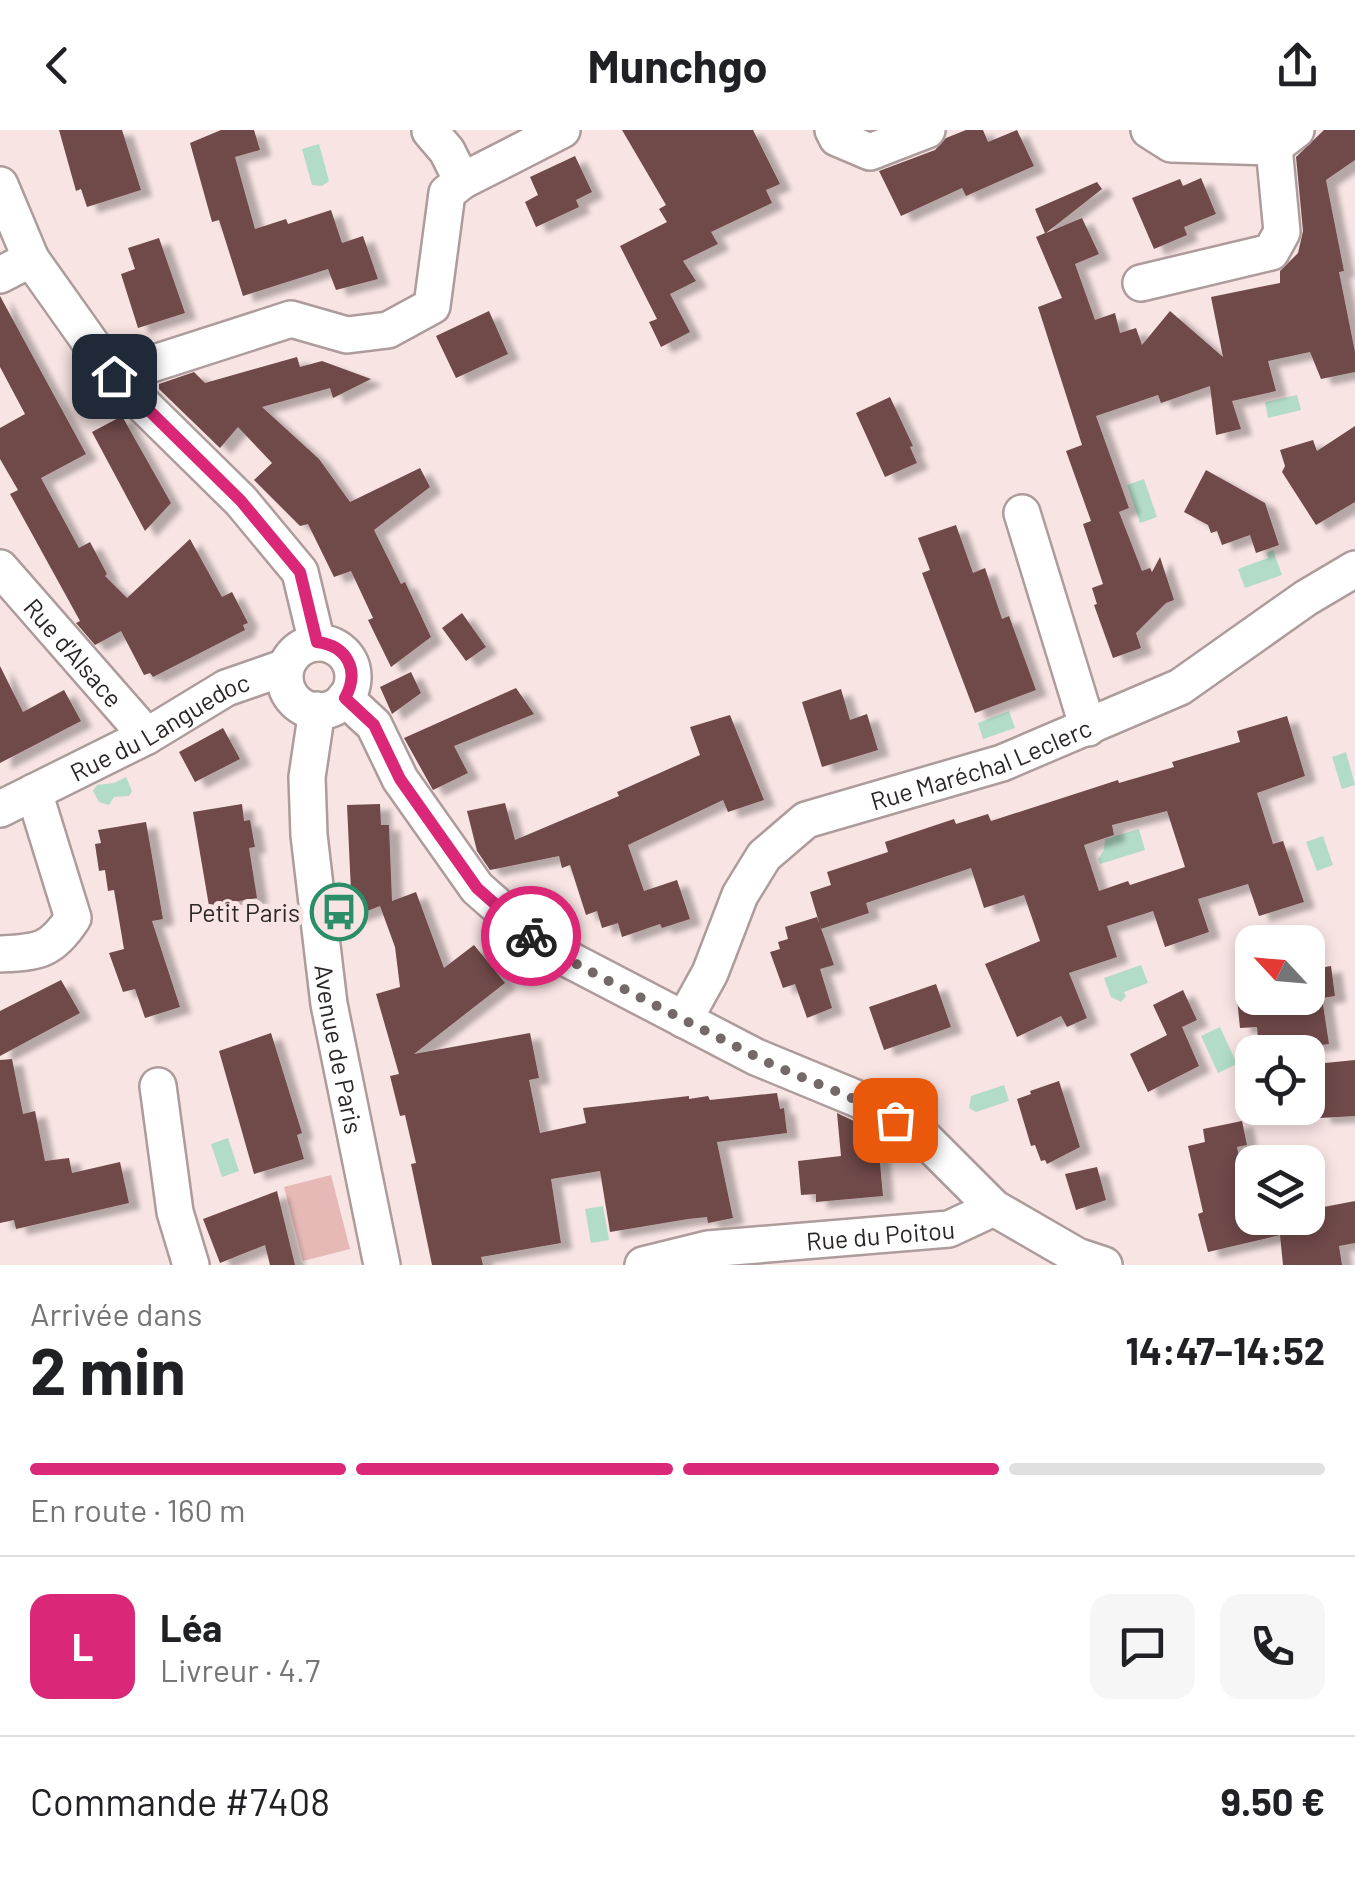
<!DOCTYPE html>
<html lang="fr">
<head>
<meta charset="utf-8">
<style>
  :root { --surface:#fff; --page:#f6f6f6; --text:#202124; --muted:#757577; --line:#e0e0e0; --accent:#db2777 }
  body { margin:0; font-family:Barlow,sans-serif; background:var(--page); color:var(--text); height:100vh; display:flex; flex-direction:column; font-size:38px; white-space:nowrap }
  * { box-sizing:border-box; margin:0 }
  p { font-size:32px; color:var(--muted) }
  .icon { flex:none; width:55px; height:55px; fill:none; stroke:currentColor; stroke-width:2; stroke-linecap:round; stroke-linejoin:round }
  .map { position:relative; height:1135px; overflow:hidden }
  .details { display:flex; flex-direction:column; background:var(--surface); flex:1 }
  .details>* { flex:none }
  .needle { width:65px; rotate:296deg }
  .tools { position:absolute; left:1235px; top:795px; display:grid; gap:20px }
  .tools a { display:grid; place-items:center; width:90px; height:90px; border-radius:20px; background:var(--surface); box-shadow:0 5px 15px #0003; font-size:50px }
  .pin { position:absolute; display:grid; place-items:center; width:85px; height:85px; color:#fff; margin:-42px; border-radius:20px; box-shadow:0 5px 15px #0006 }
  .courier { position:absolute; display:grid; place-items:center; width:100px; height:100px; margin:-50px; border:8px solid #db2777; border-radius:50%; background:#fff; color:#222; box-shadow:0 2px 12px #0007 }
  .headline em { font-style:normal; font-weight:700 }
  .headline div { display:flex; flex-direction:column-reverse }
  .headline { display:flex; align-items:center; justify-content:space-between; height:170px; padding:0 30px }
  h1 { font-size:65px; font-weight:700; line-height:75px }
  .bar { display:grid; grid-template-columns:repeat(4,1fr); gap:15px 10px; align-content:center; height:120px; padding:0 30px }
  .bar i { height:12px; border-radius:8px; background:var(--line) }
  .bar .active { background:var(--accent) }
  .bar p { grid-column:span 4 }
  .line { display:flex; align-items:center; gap:25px; padding:0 30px; border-top:2px solid var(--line) }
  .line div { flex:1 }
  .round { display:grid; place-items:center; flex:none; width:105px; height:105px; border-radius:20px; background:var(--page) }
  header { display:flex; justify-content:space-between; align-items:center; height:130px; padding:0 30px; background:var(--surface); font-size:45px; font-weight:700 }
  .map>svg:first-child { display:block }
  .green { fill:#e6b9b7 }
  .water { fill:#b2dcc7 }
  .building { fill:#704a49; fill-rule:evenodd; filter:url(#shadow) }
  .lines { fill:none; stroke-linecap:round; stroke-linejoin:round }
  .minor-casing { stroke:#ad9c9b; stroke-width:40 }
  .minor { stroke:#fff; stroke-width:35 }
  .done { stroke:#746868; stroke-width:10; stroke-dasharray:0 18 }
  .route { stroke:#db2777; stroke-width:12 }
  .labels { text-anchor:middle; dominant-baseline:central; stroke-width:10; stroke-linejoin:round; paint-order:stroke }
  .street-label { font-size:25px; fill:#2d2626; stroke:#f7e4e3 }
  .poi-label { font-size:25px; fill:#2d2626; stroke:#f7e4e3; text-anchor:end }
</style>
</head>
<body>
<header><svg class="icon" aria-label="back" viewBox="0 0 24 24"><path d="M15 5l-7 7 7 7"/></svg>Munchgo<svg class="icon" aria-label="share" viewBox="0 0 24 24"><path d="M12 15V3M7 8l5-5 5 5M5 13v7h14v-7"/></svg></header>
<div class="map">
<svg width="1355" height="1135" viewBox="0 0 1355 1135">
  <defs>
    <filter id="shadow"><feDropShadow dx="11" dy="6" stdDeviation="2.5" flood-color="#0004"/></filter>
  </defs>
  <rect width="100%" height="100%" fill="#f7e4e3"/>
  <!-- green -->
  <path class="green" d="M 331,1045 L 350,1119 L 303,1131 L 284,1057 Z"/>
  <!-- water -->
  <path class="water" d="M 319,14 L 329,51 L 322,56 L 312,55 L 302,19 Z
    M 1297,265 L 1301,280 L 1268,288 L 1265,272 Z
    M 1144,349 L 1157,387 L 1140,393 L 1127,355 Z
    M 1273,420 L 1282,445 L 1245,458 L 1238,439 L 1268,428 L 1267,423 Z
    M 1009,581 L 1015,598 L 983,609 L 978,593 Z
    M 1346,622 L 1355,655 L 1342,659 L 1332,627 Z
    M 126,647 L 132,661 L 129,666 L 114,667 L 109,675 L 99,672 L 93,661 L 97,655 L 114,653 Z
    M 1139,699 L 1145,720 L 1100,734 L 1098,729 L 1104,720 L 1105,709 Z
    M 1323,706 L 1333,735 L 1317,741 L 1306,712 Z
    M 1141,835 L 1148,853 L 1124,862 L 1126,866 L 1121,872 L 1111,867 L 1104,848 Z
    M 1220,897 L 1237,934 L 1218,943 L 1201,906 Z
    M 1004,955 L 1009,971 L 976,982 L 969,978 L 971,966 Z
    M 228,1008 L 239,1041 L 222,1047 L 211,1014 Z
    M 603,1076 L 609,1110 L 591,1113 L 585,1079 Z"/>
  <!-- building -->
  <path class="building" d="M 59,0 L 122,0 L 141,60 L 87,77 L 81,59 L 76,61 Z
    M 221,0 L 254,0 L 260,20 L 235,27 L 255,99 L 286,89 L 288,94 L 331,80 L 342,113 L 363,106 L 378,149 L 336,160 L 328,139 L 243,166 L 219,90 L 212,92 L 190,13 Z
    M 622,0 L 753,0 L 780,54 L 766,60 L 772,73 L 711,102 L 718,114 L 683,131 L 696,151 L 670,164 L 690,202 L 661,217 L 649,192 L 657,189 L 620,116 L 667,92 L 659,79 L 666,75 Z
    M 966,0 L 983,0 L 988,12 L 1017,0 L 1034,36 L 966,66 L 962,58 L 901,86 L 879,41 L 935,20 L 946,8 Z
    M 1324,0 L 1355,0 L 1355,30 L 1326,50 L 1344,141 L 1339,142 L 1355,222 L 1355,242 L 1321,249 L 1310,222 L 1268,231 L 1276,261 L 1232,271 L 1241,299 L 1216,305 L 1210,256 L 1161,273 L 1158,265 L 1096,286 L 1129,378 L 1119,382 L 1142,441 L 1150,438 L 1152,442 L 1160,427 L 1174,470 L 1166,473 L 1136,503 L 1141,518 L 1113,528 L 1094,475 L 1097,474 L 1092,458 L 1103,454 L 1083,394 L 1091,391 L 1066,321 L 1082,315 L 1038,177 L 1062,168 L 1036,107 L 1045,103 L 1035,79 L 1097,52 L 1102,59 L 1046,103 L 1082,88 L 1099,124 L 1075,134 L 1095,190 L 1115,183 L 1120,203 L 1136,198 L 1142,215 L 1170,181 L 1223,227 L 1211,167 L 1280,153 L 1280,141 L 1298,123 L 1303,101 L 1296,27 Z
    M 575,26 L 592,62 L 576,70 L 579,77 L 536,97 L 525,72 L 538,65 L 530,47 Z
    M 1201,48 L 1216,84 L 1184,97 L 1187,105 L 1154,119 L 1132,68 L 1180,49 L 1183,56 Z
    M 159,108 L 185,183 L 138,198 L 121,144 L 135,139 L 128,118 Z
    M 0,166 L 86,324 L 41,348 L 79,418 L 90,412 L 107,444 L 105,446 L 127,468 L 190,409 L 222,467 L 232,462 L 248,493 L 243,495 L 245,500 L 153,547 L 150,543 L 144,545 L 121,501 L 95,515 L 76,493 L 80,491 L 10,364 L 18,360 L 0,329 L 0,298 L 25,284 L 0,237 Z
    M 489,181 L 508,224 L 456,248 L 436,206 Z
    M 297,227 L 300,237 L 322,231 L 371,249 L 333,268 L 330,258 L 262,277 L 319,329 L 350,372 L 420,338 L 430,357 L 374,400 L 401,454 L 405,452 L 431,507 L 391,537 L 368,490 L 373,488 L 351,441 L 334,447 L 308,394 L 300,396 L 254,350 L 272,333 L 238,297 L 220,318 L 159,259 L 159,254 L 194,242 L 205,253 Z
    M 890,267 L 913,316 L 910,317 L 917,333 L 885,347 L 856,283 Z
    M 122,286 L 171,373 L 145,401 L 92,302 Z
    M 1355,296 L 1355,372 L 1316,395 L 1282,342 L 1285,336 L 1280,320 L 1313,310 L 1317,321 Z
    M 1206,340 L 1265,373 L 1279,415 L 1256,423 L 1250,405 L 1222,415 L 1217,401 L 1211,403 L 1208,395 L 1184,382 Z
    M 956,395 L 973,443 L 985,438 L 1002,489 L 1009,486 L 1036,560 L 975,583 L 922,443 L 930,440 L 918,408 Z
    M 462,483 L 486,517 L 466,531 L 442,498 Z
    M 0,536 L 23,582 L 64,560 L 81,591 L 0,633 Z
    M 411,542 L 421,563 L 392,584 L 380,557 Z
    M 516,558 L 534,584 L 454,616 L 468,643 L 433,660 L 404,608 Z
    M 841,559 L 850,590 L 867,584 L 878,620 L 822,637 L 802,572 Z
    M 730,585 L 764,670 L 728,682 L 723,670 L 628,715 L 644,761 L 677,750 L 690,789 L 662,798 L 660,794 L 622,807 L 618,793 L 602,798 L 597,781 L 586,785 L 570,735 L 562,738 L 559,726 L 490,740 L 477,721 L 467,681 L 505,673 L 515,710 L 619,666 L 617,662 L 700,625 L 690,597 Z
    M 1287,586 L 1305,646 L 1257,663 L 1273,714 L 1283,711 L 1304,772 L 1259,786 L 1248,754 L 1198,769 L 1209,802 L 1165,817 L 1153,781 L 1107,796 L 1117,827 L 1069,843 L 1087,888 L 1067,897 L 1061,886 L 1017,907 L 985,834 L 1040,811 L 1024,765 L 984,778 L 971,738 L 866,773 L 869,783 L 821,799 L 810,762 L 831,755 L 827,742 L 888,722 L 885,712 L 954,689 L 956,694 L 988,684 L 991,691 L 1118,650 L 1119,653 L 1174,637 L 1172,632 L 1240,612 L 1237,601 ZM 1167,681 L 1185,737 L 1130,755 L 1128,751 L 1099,761 L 1084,715 L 1114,705 L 1112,695 Z
    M 223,598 L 240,629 L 195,652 L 179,622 Z
    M 242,674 L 244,691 L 250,690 L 255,717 L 249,718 L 257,768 L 209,776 L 193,682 Z
    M 380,674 L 381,695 L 389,695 L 392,771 L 416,762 L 444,838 L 474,815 L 505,853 L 414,924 L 530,903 L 539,948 L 529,950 L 540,1003 L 586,993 L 583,978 L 689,966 L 689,969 L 708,966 L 710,970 L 777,963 L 780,979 L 784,978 L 787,1003 L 717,1012 L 733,1088 L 708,1093 L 707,1087 L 688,1089 L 610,1102 L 600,1041 L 551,1049 L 561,1113 L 481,1127 L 483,1135 L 432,1135 L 411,1034 L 416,1033 L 405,985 L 400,986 L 390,946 L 399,944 L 376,864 L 400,857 L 395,817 L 380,776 L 352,787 L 346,762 L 351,761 L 347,675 Z
    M 146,692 L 163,789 L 152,791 L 180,877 L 145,888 L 135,859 L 123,862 L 109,823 L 124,819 L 114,760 L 108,761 L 105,740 L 99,741 L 95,714 L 101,713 L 98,700 Z
    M 817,787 L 834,835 L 820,839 L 832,878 L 807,888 L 795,854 L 783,858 L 770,822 L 780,819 L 778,812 L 788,809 L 785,797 Z
    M 1331,836 L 1335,866 L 1322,868 L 1329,914 L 1259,922 L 1257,897 L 1240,898 L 1237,868 L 1308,868 L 1308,840 Z
    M 61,850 L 80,883 L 0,926 L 0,881 Z
    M 936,854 L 951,897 L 884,920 L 869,877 Z
    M 1183,860 L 1197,890 L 1182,897 L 1199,936 L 1148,962 L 1130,924 L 1167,905 L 1153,875 Z
    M 271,903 L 302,1003 L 297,1005 L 304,1029 L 254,1044 L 219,921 Z
    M 12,929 L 23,984 L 35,981 L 45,1031 L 69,1028 L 72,1043 L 120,1032 L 129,1073 L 16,1099 L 14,1090 L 0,1093 L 0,930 Z
    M 1355,930 L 1355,986 L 1320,988 L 1315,934 Z
    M 1059,951 L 1080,1017 L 1047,1034 L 1045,1030 L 1041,1031 L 1035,1015 L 1031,1016 L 1017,969 L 1031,964 L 1030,961 Z
    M 837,983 L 860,994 L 863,1024 L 879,1022 L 883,1066 L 816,1072 L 816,1064 L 801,1065 L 798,1031 L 841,1026 Z
    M 1242,991 L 1247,1015 L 1237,1017 L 1252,1088 L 1308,1088 L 1308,1080 L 1355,1071 L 1355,1113 L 1339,1116 L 1342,1135 L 1283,1135 L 1280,1105 L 1208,1122 L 1198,1084 L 1203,1082 L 1188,1016 L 1205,1012 L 1203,999 Z
    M 1097,1037 L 1106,1070 L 1076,1080 L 1065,1044 Z
    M 277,1061 L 295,1135 L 270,1135 L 265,1115 L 220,1133 L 203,1089 Z"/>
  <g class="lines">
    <!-- minor casing -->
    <g class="minor-casing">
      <g id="minor">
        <path d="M 833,0 L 837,8 L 870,22 L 927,0"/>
        <path d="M 1149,0 L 1171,14 L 1274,17 L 1296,0"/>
        <path d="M 462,51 L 562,0"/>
        <path d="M 0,55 L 31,129 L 114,246 L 241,371 L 300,442 L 317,513"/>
        <path d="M 0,145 L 31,129"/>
        <path d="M 1141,153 L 1271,122 L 1282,102 L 1274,17"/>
        <path d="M 114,246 L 291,189 L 347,205 L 388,200 L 432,176 L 447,63 L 462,51 L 447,21 L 430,1"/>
        <path d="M 1022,383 L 1088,598"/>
        <path id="s1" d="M 0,438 L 147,606"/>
        <circle cx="319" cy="547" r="34"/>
        <path d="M 345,568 L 374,595 L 400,649 L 477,758 L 543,816 L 756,927 L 865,972 L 924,1008 L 994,1078 L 1077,1126 L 1104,1135"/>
        <path id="s2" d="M 317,580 L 307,647 L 309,705 L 323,824 L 329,874 L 382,1135"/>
        <path id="s3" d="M 0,679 L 147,606 L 226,558 L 286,537"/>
        <path d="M 0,824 C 38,822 51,822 73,788 L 34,662"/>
        <path id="s4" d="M 684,890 L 710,843 L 740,765 L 764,726 L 806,690 L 1002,633 L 1180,557 L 1306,468 L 1355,439"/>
        <path d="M 158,956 L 175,1082 L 191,1135"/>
        <path id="s5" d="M 643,1135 L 708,1119 L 949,1099 L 994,1078"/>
      </g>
    </g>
    <!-- minor -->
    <use href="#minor" class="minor"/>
  </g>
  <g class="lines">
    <!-- done -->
    <path class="done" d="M 531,806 L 543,816 C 613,854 684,890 755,926 C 801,950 850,963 895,990"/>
    <!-- route -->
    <path class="route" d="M 114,246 L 241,371 L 300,442 L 317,512 C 348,516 360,541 345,568 L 374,595 L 400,649 L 477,758 L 531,806"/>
  </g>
  <!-- icons -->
  <defs>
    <g id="bus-ring" transform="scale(2.875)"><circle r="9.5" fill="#f7e4e3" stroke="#2b8e68" stroke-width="1.5"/><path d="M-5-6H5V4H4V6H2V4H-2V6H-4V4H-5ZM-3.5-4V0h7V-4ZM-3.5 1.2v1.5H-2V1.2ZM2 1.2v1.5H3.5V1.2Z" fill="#2b8e68"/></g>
  </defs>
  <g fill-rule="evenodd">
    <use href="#bus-ring" x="339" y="782"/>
  </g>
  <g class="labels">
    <!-- street labels -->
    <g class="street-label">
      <text stroke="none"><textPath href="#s1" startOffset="112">Rue d'Alsace</textPath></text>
      <text stroke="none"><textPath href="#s3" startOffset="180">Rue du Languedoc</textPath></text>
      <text stroke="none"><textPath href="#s4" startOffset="422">Rue Maréchal Leclerc</textPath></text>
      <text stroke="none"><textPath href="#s2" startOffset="342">Avenue de Paris</textPath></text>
      <text stroke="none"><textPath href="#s5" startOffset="240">Rue du Poitou</textPath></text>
    </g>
    <!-- poi labels -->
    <g class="poi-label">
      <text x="300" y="782">Petit Paris</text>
    </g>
  </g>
</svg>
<div class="tools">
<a><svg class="needle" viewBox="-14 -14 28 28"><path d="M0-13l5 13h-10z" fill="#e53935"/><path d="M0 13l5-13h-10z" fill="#757577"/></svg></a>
<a><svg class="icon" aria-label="locate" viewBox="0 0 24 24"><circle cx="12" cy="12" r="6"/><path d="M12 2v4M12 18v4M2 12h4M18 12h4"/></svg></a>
<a><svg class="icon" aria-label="layers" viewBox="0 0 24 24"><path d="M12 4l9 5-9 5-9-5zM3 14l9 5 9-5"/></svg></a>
</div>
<div class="pin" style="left:895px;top:990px;background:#ea580c"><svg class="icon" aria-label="bag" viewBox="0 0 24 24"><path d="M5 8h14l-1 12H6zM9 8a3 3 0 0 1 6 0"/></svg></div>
<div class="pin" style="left:114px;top:246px;background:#1f2937"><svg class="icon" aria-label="home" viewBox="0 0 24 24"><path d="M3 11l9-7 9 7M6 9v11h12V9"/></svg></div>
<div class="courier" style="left:531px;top:806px"><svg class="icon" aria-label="bike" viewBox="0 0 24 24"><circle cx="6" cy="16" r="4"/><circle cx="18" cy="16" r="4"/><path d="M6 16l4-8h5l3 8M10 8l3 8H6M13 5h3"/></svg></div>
</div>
<section class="details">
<div class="headline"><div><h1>2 min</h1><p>Arrivée dans</p></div><em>14:47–14:52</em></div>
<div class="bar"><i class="active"></i><i class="active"></i><i class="active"></i><i></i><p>En route · 160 m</p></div>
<div class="line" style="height:180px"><b class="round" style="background:var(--accent);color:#fff">L</b><div><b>Léa</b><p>Livreur · 4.7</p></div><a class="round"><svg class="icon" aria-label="chat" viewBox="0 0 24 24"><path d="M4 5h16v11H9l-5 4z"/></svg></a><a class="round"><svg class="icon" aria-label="phone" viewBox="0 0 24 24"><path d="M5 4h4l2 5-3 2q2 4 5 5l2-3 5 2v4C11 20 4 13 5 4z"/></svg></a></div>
<div class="line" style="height:130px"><div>Commande #7408</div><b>9.50 €</b></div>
</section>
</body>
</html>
